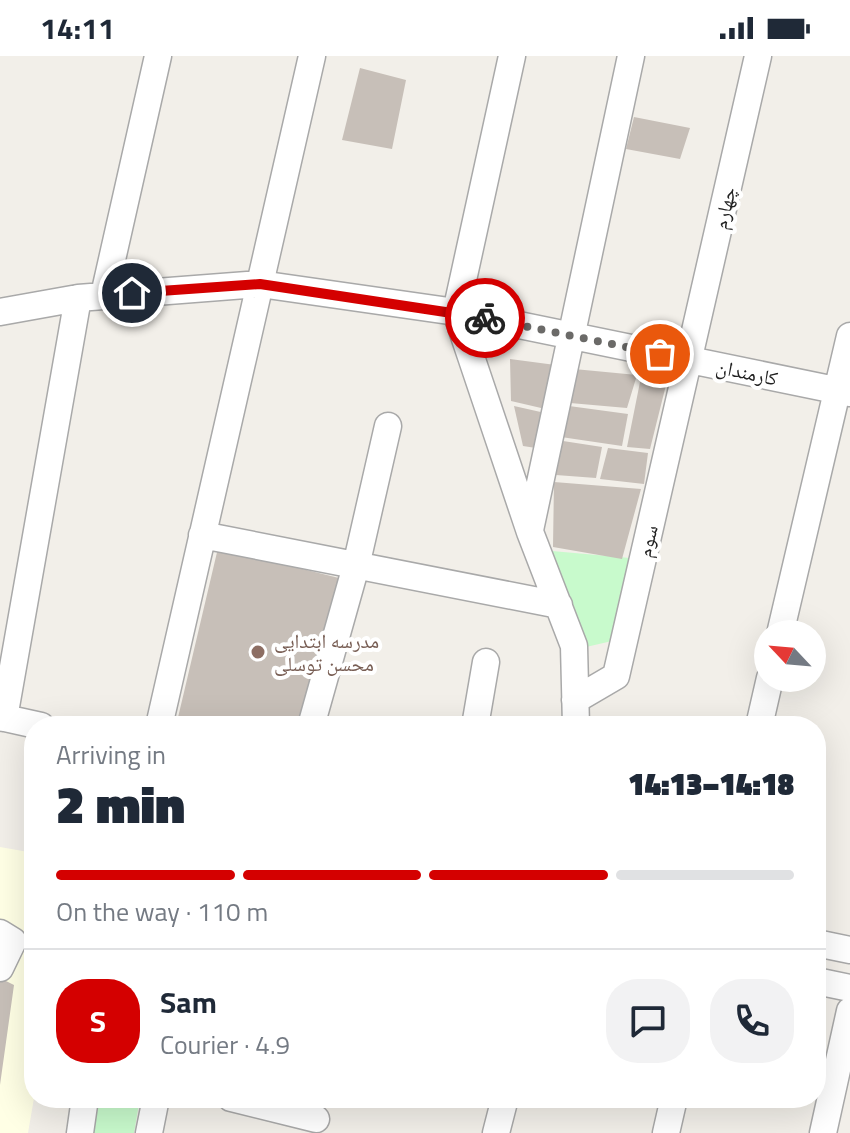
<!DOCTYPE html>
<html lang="en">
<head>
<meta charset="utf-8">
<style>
  :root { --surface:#fff; --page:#f2f2f3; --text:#1f2937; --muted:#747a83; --line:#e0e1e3; --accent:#d40000 }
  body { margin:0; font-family:"Titillium Web","Noto Naskh Arabic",sans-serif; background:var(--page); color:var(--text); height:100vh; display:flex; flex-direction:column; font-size:30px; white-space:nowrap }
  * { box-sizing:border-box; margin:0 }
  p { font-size:26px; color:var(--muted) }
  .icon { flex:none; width:44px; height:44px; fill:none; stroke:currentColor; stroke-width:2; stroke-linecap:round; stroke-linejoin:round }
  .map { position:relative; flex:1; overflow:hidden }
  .drawer { position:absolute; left:24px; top:660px; width:802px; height:392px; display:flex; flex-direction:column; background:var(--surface); border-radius:32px; box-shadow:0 8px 32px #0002 }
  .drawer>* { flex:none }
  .needle { width:52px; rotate:296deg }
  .tools { position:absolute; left:754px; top:564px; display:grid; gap:16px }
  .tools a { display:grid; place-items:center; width:72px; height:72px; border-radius:50%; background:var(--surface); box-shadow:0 8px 32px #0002; font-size:40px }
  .pin { position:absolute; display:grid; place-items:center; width:68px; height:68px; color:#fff; margin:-34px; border:4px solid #fff; border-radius:50%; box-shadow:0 2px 8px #0007 }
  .courier { position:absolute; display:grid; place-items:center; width:80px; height:80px; margin:-40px; border:6px solid #d40000; border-radius:50%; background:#fff; color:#222; box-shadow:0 2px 10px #0007 }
  .summary em { font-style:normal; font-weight:800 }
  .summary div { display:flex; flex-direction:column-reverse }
  .summary { display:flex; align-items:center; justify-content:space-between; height:136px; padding:0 32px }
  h1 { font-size:52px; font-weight:800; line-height:60px }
  .bar { display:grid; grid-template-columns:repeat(4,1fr); gap:12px 8px; align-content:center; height:96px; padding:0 32px }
  .bar i { height:10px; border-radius:6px; background:var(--line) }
  .bar .current { background:var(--accent) }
  .bar p { grid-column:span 4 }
  .line { display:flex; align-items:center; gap:20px; padding:0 32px; border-top:2px solid var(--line) }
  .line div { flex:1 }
  .round { display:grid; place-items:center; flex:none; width:84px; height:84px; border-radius:32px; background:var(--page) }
  .status { display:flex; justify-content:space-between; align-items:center; height:56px; padding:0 40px; background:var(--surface); direction:ltr }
  .status svg { height:22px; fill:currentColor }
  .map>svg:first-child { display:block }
  .education { fill:#ffffe5 }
  .park { fill:#c8facc }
  .building { fill:#c7bfb8 }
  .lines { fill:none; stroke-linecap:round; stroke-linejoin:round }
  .minor-casing { stroke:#a9a9a9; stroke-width:29 }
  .minor { stroke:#fff; stroke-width:26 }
  .done { stroke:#6b6a68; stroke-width:8; stroke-dasharray:0 14.4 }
  .route { stroke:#d40000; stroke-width:10 }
  .education-dot { fill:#8d6e63; stroke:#fff; stroke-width:3 }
  .labels { text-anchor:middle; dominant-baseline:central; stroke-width:8; stroke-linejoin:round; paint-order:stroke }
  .street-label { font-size:20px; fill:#222; stroke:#fff }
  .education-label { font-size:20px; fill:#785e54; stroke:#fff; text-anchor:start }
</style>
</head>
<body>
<div class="status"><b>14:11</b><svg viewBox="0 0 49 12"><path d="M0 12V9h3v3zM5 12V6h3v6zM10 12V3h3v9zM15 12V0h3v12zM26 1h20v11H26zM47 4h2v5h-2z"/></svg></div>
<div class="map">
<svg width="850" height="1077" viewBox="0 0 850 1077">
  <rect width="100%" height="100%" fill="#f2efe9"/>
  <!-- education -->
  <path class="education" d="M 0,791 L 34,797 L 34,1042 L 28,1077 L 0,1077 Z"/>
  <!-- park -->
  <path class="park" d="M 552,495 L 630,502 L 612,585 L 586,591 Z
    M 88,1042 L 140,1042 L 134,1077 L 83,1077 Z"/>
  <!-- building -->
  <path class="building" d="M 360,12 L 406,24 L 392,93 L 342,84 Z
    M 634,61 L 690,72 L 680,103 L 626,93 Z
    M 510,303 L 563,310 L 554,355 L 511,345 Z
    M 574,313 L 637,319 L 627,352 L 570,347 Z
    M 641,321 L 667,325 L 650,393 L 627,391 Z
    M 514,350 L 554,359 L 549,394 L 523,390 Z
    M 569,350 L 628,358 L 622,390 L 561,381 Z
    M 563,385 L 602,391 L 596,422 L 556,419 Z
    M 608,392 L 648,397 L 644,428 L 600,423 Z
    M 554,426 L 641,433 L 622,503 L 553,491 Z
    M 218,492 L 343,523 L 301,670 L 176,670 Z
    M 0,922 L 14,929 L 0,1029 Z"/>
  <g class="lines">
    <!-- minor casing -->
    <g class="minor-casing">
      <path id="minor" d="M 512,0 L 456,256 L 530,476 L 574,590 L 576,670
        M 104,239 L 158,0
        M 0,256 L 78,242 L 260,228 L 456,256 L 850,337
        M 530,474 L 631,0
        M 202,479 L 559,549
        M 780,578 L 850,280
        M 575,644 L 616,620 L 758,0
        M 0,661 L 41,670
        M 4,662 L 78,242
        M 159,670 L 312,0
        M 311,670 L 356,510 L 388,370
        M 475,670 L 486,606
        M 759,670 L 770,622
        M 0,877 L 13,885 L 0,912
        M 816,887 L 850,894
        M 816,925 L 850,932
        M 231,1042 L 316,1063
        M 80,1077 L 85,1042
        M 149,1077 L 156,1042
        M 496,1077 L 505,1042
        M 666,1077 L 674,1042
        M 823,1077 L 850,955"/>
    </g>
    <!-- minor -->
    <use href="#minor" class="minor"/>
  </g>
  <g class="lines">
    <!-- done -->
    <path class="done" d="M 485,262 L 660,298"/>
    <!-- route -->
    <path class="route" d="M 132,237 L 260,228 L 485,262"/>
  </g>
  <!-- markers -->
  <circle class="education-dot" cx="258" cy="596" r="8"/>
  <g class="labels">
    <!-- street labels -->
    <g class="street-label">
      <text transform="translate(724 152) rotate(-77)">چهارم</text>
      <text transform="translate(747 316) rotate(12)">کارمندان</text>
      <text transform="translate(647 485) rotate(-77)">سوم</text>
    </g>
    <!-- education labels -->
    <g class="education-label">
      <text x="274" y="584">مدرسه ابتدایی<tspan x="274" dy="23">محسن توسلی</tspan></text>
    </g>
  </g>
</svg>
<div class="tools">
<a><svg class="needle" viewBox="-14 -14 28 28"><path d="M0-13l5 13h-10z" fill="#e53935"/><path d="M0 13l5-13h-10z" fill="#747a83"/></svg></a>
</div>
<div class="pin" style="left:660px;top:298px;background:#ea580c"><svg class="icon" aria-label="bag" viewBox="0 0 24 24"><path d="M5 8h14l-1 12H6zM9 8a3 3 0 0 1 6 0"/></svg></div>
<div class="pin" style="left:132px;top:237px;background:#1f2937"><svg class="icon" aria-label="home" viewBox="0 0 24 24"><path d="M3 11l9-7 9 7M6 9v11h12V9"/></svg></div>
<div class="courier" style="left:485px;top:262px"><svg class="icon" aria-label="bike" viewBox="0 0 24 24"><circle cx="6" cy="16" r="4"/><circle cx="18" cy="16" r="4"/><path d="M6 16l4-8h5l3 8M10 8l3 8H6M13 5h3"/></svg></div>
<section class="drawer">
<div class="summary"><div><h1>2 min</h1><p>Arriving in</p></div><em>14:13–14:18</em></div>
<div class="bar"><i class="current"></i><i class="current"></i><i class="current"></i><i></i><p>On the way · 110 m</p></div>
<div class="line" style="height:144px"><b class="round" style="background:var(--accent);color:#fff">S</b><div><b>Sam</b><p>Courier · 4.9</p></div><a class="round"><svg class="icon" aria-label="chat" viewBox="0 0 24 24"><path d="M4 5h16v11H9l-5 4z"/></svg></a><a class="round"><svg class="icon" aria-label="phone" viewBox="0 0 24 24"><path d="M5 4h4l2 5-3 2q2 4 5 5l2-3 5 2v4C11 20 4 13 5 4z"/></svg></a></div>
</section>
</div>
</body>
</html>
